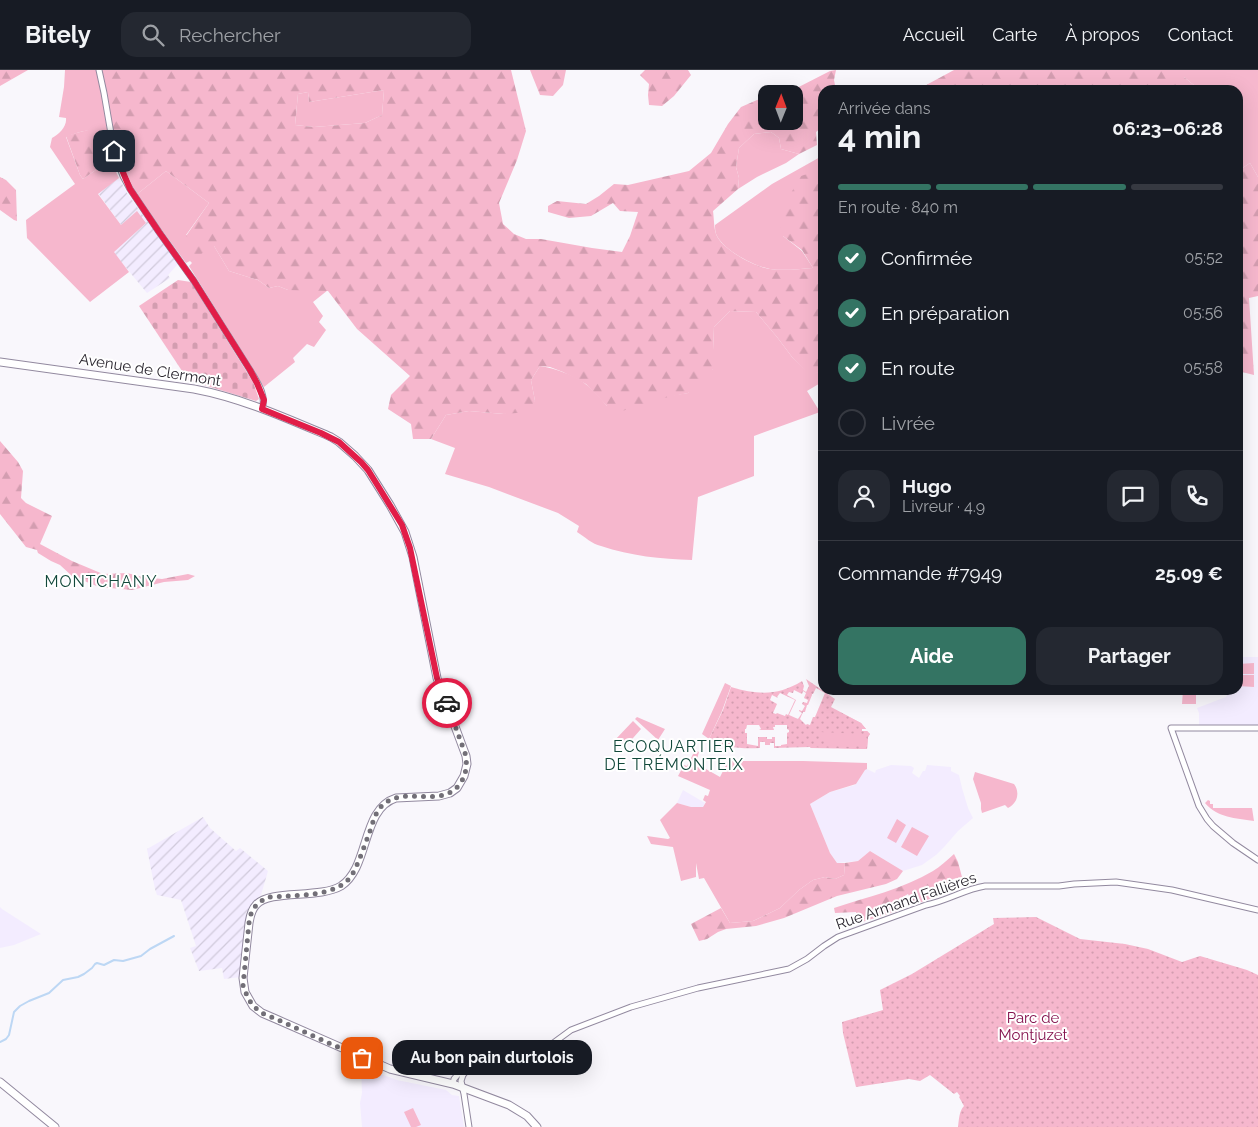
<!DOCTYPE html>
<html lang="fr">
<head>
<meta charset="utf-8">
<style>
  :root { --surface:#171b24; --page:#242831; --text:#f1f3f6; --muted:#9ea1a6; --line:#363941; --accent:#347463 }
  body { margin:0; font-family:Raleway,sans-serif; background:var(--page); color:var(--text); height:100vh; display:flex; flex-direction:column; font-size:19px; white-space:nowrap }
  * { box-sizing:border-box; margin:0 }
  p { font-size:16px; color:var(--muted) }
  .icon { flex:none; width:28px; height:28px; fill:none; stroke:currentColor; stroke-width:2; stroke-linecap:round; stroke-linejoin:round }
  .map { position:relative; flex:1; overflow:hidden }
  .details { position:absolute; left:818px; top:15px; width:425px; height:610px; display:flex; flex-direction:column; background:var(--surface); border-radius:15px; box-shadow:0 5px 20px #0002 }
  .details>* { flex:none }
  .needle { width:32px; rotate:1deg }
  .buttons { position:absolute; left:758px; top:15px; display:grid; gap:10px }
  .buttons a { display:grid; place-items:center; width:45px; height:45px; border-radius:10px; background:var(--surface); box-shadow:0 5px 20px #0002; font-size:25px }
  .pin { position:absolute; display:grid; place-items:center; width:42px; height:42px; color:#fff; margin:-21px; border-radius:10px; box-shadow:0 2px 8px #0006 }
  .courier { position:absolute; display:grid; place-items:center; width:50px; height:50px; margin:-25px; border:4px solid #e11d48; border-radius:50%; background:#fff; color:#222; box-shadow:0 1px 6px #0007 }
  .bubble { position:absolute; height:35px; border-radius:15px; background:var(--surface); box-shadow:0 5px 20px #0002; font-size:16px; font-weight:700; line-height:35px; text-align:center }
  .headline em { font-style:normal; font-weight:700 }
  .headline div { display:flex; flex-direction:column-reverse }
  .headline { display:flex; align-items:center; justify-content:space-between; height:85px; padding:0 20px }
  h1 { font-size:32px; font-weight:700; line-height:38px }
  .bar { display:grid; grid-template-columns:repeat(4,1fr); gap:8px 5px; align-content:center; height:60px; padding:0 20px }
  .bar i { height:6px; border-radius:4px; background:var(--line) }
  .bar .on { background:var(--accent) }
  .bar p { grid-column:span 4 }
  .line { display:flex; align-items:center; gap:12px; padding:0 20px; border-top:1px solid var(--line) }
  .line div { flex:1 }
  .round { display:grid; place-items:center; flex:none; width:52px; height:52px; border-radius:15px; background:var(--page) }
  ol { padding:0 20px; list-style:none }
  li { display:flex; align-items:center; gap:15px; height:55px }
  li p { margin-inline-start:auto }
  li .icon { padding:5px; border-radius:50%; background:var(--accent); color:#fff; stroke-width:4 }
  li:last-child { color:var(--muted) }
  li i { width:28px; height:28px; border:2px solid var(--line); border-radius:50% }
  .action { display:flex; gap:10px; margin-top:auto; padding:10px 20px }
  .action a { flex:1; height:58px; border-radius:15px; background:var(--accent); color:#fff; font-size:20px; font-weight:700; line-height:58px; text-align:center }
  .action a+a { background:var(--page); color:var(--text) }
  header { display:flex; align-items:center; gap:30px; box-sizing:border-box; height:70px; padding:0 25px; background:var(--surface); border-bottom:1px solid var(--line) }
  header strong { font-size:24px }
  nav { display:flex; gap:28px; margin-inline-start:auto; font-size:18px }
  .search { width:350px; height:45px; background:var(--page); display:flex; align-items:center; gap:12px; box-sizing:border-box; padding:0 18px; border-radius:15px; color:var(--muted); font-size:19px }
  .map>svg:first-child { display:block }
  .built { fill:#f3ecff }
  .industrial { fill:url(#industrial-furrows) }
  .green { fill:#f6b7cd }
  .forest { fill:url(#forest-firs); fill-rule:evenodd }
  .cemetery { fill:url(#cemetery-stones) }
  .park { fill:url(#park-dots); fill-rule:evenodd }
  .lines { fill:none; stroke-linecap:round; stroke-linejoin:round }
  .stream { stroke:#bdd7f4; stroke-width:2 }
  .minor-casing { stroke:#92899f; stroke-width:7 }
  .major-casing { stroke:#92899f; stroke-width:9 }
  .minor { stroke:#fff; stroke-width:5 }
  .major { stroke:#fff; stroke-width:7 }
  .done { stroke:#726f77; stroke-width:5; stroke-dasharray:0 9 }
  .route { stroke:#e11d48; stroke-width:6 }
  .labels { text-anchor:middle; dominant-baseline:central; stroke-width:4; stroke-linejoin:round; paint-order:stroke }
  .street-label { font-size:15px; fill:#2a262f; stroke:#fff }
  .park-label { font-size:15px; fill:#84134e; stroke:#fff }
  .neighbourhood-label { font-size:16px; letter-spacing:1px; fill:#12483b; stroke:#fff }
</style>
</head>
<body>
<header>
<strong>Bitely</strong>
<div class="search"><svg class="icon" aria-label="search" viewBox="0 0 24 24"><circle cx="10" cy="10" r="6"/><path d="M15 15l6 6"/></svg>Rechercher</div>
<nav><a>Accueil</a><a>Carte</a><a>À propos</a><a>Contact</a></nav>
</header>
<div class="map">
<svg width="1258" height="1057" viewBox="0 0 1258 1057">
  <defs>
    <pattern id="industrial-furrows" width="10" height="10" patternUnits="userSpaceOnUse" patternTransform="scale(1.25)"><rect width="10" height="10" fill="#f3ecff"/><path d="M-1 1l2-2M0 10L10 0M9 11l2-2" fill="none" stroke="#d0cadb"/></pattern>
    <pattern id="forest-firs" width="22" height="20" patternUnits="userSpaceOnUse" patternTransform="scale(1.25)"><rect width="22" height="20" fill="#f6b7cd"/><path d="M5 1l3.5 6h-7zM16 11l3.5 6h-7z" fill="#d39db0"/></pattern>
    <pattern id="cemetery-stones" width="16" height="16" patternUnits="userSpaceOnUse" patternTransform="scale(1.25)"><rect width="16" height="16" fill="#f6b7cd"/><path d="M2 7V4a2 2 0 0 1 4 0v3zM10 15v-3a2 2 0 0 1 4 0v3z" fill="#d39db0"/></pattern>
    <pattern id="park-dots" width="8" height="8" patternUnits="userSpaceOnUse" patternTransform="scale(1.25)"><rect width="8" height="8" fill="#f6b7cd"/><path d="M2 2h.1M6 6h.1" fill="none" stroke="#d39db0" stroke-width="1.8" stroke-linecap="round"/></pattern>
  </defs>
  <rect width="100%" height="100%" fill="#f9f7fc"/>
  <!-- built -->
  <path class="built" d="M 1238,587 L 1258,587 L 1258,655 L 1199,655 L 1199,643 L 1197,638 L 1226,627 L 1230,620 L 1238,620 Z
    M 891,695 L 911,696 L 914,698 L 912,703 L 919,708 L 923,701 L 925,701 L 927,695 L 951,697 L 951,701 L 959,705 L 962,718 L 968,738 L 973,748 L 958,761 L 945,776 L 936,785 L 922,795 L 903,801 L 870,781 L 858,791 L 837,793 L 830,783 L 810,734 L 830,722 L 855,715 L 865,700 L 867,699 L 875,703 L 876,700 Z
    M 683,720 L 705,733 L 703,737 L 691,737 L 677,733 Z
    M 0,837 L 2,839 L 41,864 L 14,875 L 0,878 Z
    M 361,997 L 397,1010 L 446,1020 L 452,1025 L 459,1026 L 464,1057 L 362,1057 L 360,1033 L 362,1023 Z"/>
  <!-- industrial -->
  <path class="industrial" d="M 119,108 L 127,123 L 178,194 L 168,205 L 170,208 L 147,223 L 113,182 L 146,153 L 121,155 L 98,123 Z
    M 203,747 L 210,758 L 236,781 L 240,778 L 268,801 L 261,825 L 252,832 L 246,843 L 241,907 L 224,909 L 222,898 L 199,901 L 190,878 L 196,876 L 181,830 L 157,825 L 155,819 L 147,779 Z"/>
  <!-- green -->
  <path class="green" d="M 65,0 L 96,0 C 101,19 104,39 107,59 C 93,59 79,61 66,67 L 80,105 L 83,109 L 110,90 L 119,108 L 98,124 L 121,155 L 137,141 L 146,153 L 114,182 L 129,202 L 90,232 L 27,168 L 26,150 L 75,114 L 50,77 L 52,68 C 59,64 67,57 66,48 L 59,47 L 64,17 Z
    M 1184,0 L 1258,0 L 1258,107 L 1250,93 L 1238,101 L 1238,81 L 1243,78 L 1240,74 L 1238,74 L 1238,20 L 1221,20 L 1195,16 L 1184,7 Z
    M 384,20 L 382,45 L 365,53 L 314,57 L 295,55 L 298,24 L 308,22 L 309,32 Z
    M 771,62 L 779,68 L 781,79 L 799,84 L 786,93 L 757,107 L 738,119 L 739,108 L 736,97 L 739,78 L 754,64 Z
    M 822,86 L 822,99 L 783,166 L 802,181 L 813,198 C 799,199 784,201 770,199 C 754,196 725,181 717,166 C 715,163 715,158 715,155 L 772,114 Z
    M 166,101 L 209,133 L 186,165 L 214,176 L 229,201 L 258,210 L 269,218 L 278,216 L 288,220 L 328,220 L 313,232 L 323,246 L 319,252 L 326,260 L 314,277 L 307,274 L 293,288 L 295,292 L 264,317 L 189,196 L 192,193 L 190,191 L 186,193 L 136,125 Z
    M 730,241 L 756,242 L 777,267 L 792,287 L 811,305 L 822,300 L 822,312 L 807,321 L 820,342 L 754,366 L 754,406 L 698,427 L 692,490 C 661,489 631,486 601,476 C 592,474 585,467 577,462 L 579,456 L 558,443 L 489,417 L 445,404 L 455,378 L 431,369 L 446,345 L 469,341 L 504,344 L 535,331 L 531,310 L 540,296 C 554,298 577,306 588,316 C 595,322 601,329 607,336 L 688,323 L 713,299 L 713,280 L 714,257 Z
    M 1254,593 L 1254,604 L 1238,604 L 1238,594 Z
    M 1238,605 L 1254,605 L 1254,617 L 1238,616 Z
    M 725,613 L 731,616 L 722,641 L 709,669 L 702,664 Z
    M 1183,620 L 1196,620 L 1196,634 L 1182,634 Z
    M 831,638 L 861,653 L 866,659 L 862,659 L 862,661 L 867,661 L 870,664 L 868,667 L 867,679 L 810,678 Z
    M 637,647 L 665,659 L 658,670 L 635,649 Z
    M 633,651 L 641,659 L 626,676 L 614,671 Z
    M 695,680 L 699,682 L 695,696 L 697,697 L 699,695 L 720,707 L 728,691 L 803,691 L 867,693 L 867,699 L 865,700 L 856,714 L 830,722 L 810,734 L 830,783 L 837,793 L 845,793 L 844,805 L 835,809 L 825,807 L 813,810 L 799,820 L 780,838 L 753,851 L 730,853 L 704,808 L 699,809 L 696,793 L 696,807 L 681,811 L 673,777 L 651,774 L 647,766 L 668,769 L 670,768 L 660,750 L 677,733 L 691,737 L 703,737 L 706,732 L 703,730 L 705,725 L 708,726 L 710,720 L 678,706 L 684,695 L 687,696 Z
    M 975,702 L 1014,714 C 1020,722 1018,733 1008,738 L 1005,735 L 982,743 L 981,739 L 981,733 L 973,709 Z
    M 1208,730 L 1210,731 L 1210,734 L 1213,734 L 1213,738 L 1252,738 L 1254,751 C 1235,748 1218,748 1205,733 Z
    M 897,749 L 906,755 L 896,773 L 887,768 Z
    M 912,757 L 929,766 L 917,786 L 901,777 Z
    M 413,1038 L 421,1055 L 416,1057 L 411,1057 L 404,1042 Z"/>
  <!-- forest -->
  <path class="forest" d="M 0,0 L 28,0 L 0,16 Z
    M 102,0 L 511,0 L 526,61 L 517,90 L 499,133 L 503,154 L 514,164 L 526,169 L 541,169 L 592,178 L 622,182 L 630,166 L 638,142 L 620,141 L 613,133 L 591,146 L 569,148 L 548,142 L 548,136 L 557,131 L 586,134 L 599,126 L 614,114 L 628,115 L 689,101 L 711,83 L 728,54 L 741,37 L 766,26 L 766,51 L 794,51 L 794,24 L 782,24 L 787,23 L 830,1 L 836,0 L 834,10 L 836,20 L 822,20 L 822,57 L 816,62 L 817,75 L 799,84 L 781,79 L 779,68 L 771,62 L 754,64 L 739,78 L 736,97 L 739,108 L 738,119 L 713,141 C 714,149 714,158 716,164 C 721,179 755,197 770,199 C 784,201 799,199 813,198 L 802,180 L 783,166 L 779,151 L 787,130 L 801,106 L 822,99 L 822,98 L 822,300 L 811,306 L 792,287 L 777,267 L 756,242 L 730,241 L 714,257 L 713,280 L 713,299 L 707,313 L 688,323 L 664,328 L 619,342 L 607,336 L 586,314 L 563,302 L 550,297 L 540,296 L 531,310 L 535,331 L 527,342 L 504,344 L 469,341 L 446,345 L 431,369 L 413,369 L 411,354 L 388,339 L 391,325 L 410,306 L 357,259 L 328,221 L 288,220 L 278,216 L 269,218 L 258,210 L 229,201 L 214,176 L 190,191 L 188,186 L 199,175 L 186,166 L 209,133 L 166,101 L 136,125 L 117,81 ZM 384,20 L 382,45 L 365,53 L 314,57 L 295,55 L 298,24 L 308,22 L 309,32 Z
    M 530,0 L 566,0 L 563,15 L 553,26 L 540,25 Z
    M 645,0 L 688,0 L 691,5 L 674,26 L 662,36 L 649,35 L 648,25 L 649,14 L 640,5 Z
    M 954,0 L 1184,0 L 1184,7 L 1195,16 L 1221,20 L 917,20 Z
    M 92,59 L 107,59 L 110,90 L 83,109 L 80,105 L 66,66 L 76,63 Z
    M 1250,93 L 1258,107 L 1258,226 L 1249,228 L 1254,305 L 1238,301 L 1238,101 Z
    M 0,107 L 6,110 L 16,120 L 17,151 L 14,150 L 0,140 Z
    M 0,371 L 18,392 L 23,401 L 21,428 L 26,433 L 52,446 L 40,474 L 72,491 L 103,504 L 127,503 L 143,507 L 162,509 L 188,504 L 195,506 L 188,510 L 164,512 L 132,520 L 99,517 L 72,506 L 60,495 L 51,491 L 38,483 L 37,480 L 26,477 L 0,444 Z
    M 870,781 L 903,801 L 897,809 L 886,814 L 837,826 L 784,848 L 756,856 L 726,859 L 718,862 L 707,869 L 699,871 L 691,854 L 721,838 L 730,853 L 753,851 L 780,838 L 799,820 L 813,810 L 825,807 L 835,809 L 844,805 L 845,793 L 858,791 Z
    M 954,784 L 958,792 L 962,807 L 953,809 L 949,813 L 950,821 L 914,835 L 908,824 L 901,828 L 904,839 L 862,852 L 858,850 L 856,842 L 835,843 L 834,838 C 867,827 903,819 933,801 C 940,797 947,790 954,784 Z"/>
  <!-- cemetery -->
  <path class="cemetery" d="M 178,210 L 191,212 L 253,312 L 259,329 L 256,331 L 188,310 L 139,236 Z"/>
  <!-- park -->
  <path class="park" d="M 806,609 L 835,629 L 831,637 L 861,653 L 866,659 L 862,659 L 861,661 L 867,661 L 870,664 L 868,667 L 867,679 L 810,677 L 774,678 L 774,673 L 770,673 L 770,675 L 765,675 L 765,672 L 760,672 L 760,678 C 742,679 725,678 709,669 L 723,640 L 731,617 C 758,625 778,626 802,611 L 804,616 L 803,620 L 806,622 L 809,616 ZM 816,618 L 825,623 L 815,647 L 813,647 L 810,655 L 807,654 L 806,655 L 800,649 L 803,642 L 805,642 L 807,635 L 808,635 L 812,625 L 812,624 L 813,624 ZM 794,620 L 802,624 L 803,621 L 806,623 L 804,628 L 808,630 L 807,633 L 803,632 L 802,634 L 805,636 L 802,641 L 799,640 L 799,641 L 802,643 L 798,649 L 789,645 L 796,630 L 787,625 L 789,622 L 793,623 ZM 780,623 L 795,630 L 788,645 L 786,644 L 785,646 L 777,643 L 776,644 L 773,643 L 777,634 L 770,630 L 772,625 L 778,628 L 777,627 ZM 747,655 L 759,655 L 761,659 L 759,660 L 774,660 L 773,657 L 775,657 L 775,655 L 787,655 L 787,659 L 789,660 L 789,662 L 787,663 L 787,674 L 781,675 L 781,676 L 775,676 L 775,667 L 772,667 L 772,669 L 767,669 L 767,667 L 758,667 L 758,676 L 747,674 L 747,663 L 745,663 L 745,659 L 746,659 ZM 820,662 L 862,664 L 862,669 L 865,669 L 865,674 L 853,674 L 852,677 L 824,675 L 824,667 L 820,667 Z
    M 1036,847 L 1080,869 L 1125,874 L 1148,879 L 1182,892 L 1200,886 L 1247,900 L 1258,905 L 1258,1057 L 958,1057 C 959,1050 959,1041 964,1036 L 959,1027 L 960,1026 L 957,1022 L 954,1024 L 930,1005 L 920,1011 L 909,1009 L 856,1017 L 843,963 L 842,952 L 883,940 L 880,920 L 912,904 L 994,854 L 993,848 Z"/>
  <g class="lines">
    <!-- stream -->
    <path class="stream" d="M 0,972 L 6,969 L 9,965 L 14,942 L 20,936 L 29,931 L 49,923 L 63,910 L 78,907 L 84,904 L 92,898 L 95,894 L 97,893 L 104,895 L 114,890 L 123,891 L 141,886 L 150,879 L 174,866"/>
    <!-- minor casing -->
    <g class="minor-casing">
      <path id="minor" d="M 99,0 L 104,23 L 114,81 L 123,106 L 130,119 L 159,162 L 194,211 L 250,300 C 257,312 267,325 262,339
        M 1258,658 L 1171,658 L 1199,736 L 1207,749 L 1213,756 L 1233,773 L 1258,790
        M 467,1000 L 463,1005 L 461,1011 L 464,1024 L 469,1057
        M 453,1014 L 454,1009 L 460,1002 L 467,999 L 529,987 L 541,982 L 571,960 L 631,937 L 698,918 L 789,899 L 807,889 L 824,876 L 838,867 L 926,835 C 947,831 965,819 985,816 L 1059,816 L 1074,814 L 1116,812 L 1172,820 L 1258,840"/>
    </g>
    <!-- major casing -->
    <g class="major-casing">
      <path id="major" d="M 0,292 L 194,319 C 242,328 286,348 331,367 L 339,372 L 355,386 L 368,400 L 390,435 L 405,462 L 413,487 L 437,608 L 466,686 L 467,694 L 464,706 L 457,718 L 450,723 L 439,726 L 396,728 C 361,739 370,797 341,816 C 319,829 269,819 256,835 C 251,840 250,847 249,853 L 243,908 L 245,922 L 253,936 L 262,943 L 276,949 L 390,999 L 453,1014 L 509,1035 L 527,1046 L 537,1057
        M 0,1012 L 55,1057"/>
    </g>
    <!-- minor -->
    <use href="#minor" class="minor"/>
    <!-- major -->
    <use href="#major" class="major"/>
  </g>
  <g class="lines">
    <!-- done -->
    <path class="done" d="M 362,988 L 276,949 L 262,943 L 253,936 L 248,928 L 243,916 L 249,853 L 251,844 L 256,835 L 264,829 L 269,827 C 294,825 340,828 353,803 C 360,790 364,776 369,764 C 373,753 375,741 384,734 C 405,716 441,738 459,715 C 466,706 467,697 466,686 L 447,633"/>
    <!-- route -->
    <path class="route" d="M 114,81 L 130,119 L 159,162 L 194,211 L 250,300 L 257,313 L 264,330 L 262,339 L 321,363 L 339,372 L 361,392 L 368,400 L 378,416 L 402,455 L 410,478 L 437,608 L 447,633"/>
  </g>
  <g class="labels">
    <!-- street labels -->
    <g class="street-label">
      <text transform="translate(150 300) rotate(9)">Avenue de Clermont</text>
      <text transform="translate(906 831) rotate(-19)">Rue Armand Fallières</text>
    </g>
    <!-- park labels -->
    <g class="park-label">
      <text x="1033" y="948">Parc de<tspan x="1033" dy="17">Montjuzet</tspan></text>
    </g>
    <!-- neighbourhood labels -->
    <g class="neighbourhood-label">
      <text x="101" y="511">MONTCHANY</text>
      <text x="674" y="676">ECOQUARTIER<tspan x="674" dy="18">DE TRÉMONTEIX</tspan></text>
    </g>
  </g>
</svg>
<div class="buttons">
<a><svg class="needle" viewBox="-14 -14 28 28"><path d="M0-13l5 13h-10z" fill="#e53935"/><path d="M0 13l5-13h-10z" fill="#9ea1a6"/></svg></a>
</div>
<div class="pin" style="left:362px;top:988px;background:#ea580c"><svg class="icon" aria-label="bag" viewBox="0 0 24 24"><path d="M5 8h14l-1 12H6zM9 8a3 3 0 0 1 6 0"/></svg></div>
<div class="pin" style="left:114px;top:81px;background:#1f2937"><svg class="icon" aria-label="home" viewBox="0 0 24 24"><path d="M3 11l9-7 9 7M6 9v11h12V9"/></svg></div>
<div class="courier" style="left:447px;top:633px"><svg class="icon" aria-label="car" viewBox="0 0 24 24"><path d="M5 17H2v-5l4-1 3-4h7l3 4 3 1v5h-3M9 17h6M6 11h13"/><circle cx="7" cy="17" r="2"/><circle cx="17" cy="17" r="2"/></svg></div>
<div class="bubble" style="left:392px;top:970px;width:200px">Au bon pain durtolois</div>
<section class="details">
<div class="headline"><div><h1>4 min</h1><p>Arrivée dans</p></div><em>06:23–06:28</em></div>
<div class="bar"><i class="on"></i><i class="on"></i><i class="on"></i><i></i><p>En route · 840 m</p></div>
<ol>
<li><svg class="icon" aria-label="check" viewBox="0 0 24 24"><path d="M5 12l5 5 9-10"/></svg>Confirmée<p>05:52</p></li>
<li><svg class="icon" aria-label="check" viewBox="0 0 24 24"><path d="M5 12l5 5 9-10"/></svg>En préparation<p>05:56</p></li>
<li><svg class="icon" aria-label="check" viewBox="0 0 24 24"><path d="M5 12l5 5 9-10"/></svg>En route<p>05:58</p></li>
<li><i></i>Livrée</li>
</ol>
<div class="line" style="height:90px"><a class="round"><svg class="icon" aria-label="person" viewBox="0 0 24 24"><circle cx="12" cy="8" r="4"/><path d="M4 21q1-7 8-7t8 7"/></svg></a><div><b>Hugo</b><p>Livreur · 4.9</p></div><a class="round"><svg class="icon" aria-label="chat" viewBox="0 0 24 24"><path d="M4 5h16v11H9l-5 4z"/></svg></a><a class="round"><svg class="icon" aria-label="phone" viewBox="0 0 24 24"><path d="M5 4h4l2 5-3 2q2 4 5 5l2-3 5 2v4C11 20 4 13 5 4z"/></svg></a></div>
<div class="line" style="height:65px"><div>Commande #7949</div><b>25.09 €</b></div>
<div class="action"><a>Aide</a><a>Partager</a></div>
</section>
</div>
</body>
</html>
